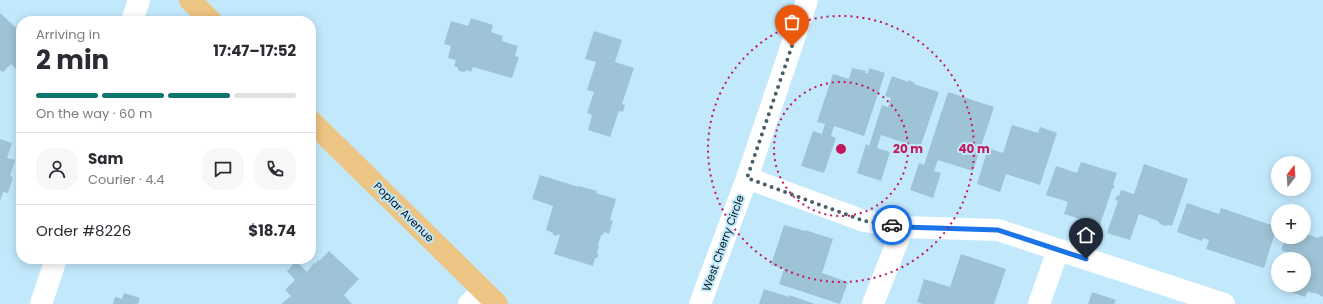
<!DOCTYPE html>
<html lang="en">
<head>
<meta charset="utf-8">
<style>
  :root { --surface:#fff; --page:#f7f7f7; --text:#2b2b33; --muted:#7c7c81; --line:#e1e1e2; --accent:#0f766e }
  body { margin:0; font-family:Poppins,sans-serif; background:var(--page); color:var(--text); height:100vh; display:flex; flex-direction:column; font-size:15px; white-space:nowrap }
  * { box-sizing:border-box; margin:0 }
  p { font-size:13px; color:var(--muted) }
  .icon { flex:none; width:22px; height:22px; fill:none; stroke:currentColor; stroke-width:2; stroke-linecap:round; stroke-linejoin:round }
  .map { position:relative; flex:1; overflow:hidden }
  .drawer { position:absolute; left:16px; top:16px; width:300px; height:248px; display:flex; flex-direction:column; background:var(--surface); border-radius:16px; box-shadow:0 2px 10px #0003 }
  .drawer>* { flex:none }
  .needle { width:26px; rotate:17deg }
  .fabs { position:absolute; left:1271px; top:156px; display:grid; gap:8px }
  .fabs a { display:grid; place-items:center; width:40px; height:40px; border-radius:50%; background:var(--surface); box-shadow:0 2px 10px #0003; font-size:20px }
  .pin { position:absolute; display:grid; place-items:center; width:34px; height:34px; color:#fff; margin:-41px -17px; border-radius:50% 50% 50% 0; rotate:-45deg; box-shadow:0 0 4px #0007 }
  .pin .icon { rotate:45deg }
  .courier { position:absolute; display:grid; place-items:center; width:40px; height:40px; margin:-20px; border:3px solid #1a73e8; border-radius:50%; background:#fff; color:#222; box-shadow:0 1px 5px #0007 }
  .headline em { font-style:normal; font-weight:700 }
  .headline div { display:flex; flex-direction:column-reverse }
  .headline { display:flex; align-items:center; justify-content:space-between; height:68px; padding:0 20px }
  h1 { font-size:26px; font-weight:700; line-height:30px }
  .bar { display:grid; grid-template-columns:repeat(4,1fr); gap:6px 4px; align-content:center; height:48px; padding:0 20px }
  .bar i { height:5px; border-radius:3px; background:var(--line) }
  .bar .selected { background:var(--accent) }
  .bar p { grid-column:span 4 }
  .line { display:flex; align-items:center; gap:10px; padding:0 20px; border-top:1px solid var(--line) }
  .line div { flex:1 }
  .round { display:grid; place-items:center; flex:none; width:42px; height:42px; border-radius:16px; background:var(--page) }
  .map>svg:first-child { display:block }
  .building { fill:#9ec3d6 }
  .lines { fill:none; stroke-linecap:round; stroke-linejoin:round }
  .minor { stroke:#fff; stroke-width:22 }
  .major { stroke:#ecc483; stroke-width:22 }
  .done { stroke:#49606b; stroke-width:4; stroke-dasharray:0 7.2 }
  .route { stroke:#1a73e8; stroke-width:5 }
  .ring { fill:none; stroke:#c2185b; stroke-width:2; stroke-dasharray:2 4 }
  .labels { text-anchor:middle; dominant-baseline:central; stroke-width:4; stroke-linejoin:round; paint-order:stroke }
  .street-label { font-size:11px; fill:#08161d; stroke:#c2e8fc }
  .centre { fill:#c2185b; stroke:#c2e8fc; stroke-width:2 }
  .ring-label { font-size:12px; text-anchor:middle; font-weight:bold; fill:#c2185b; stroke:#c2e8fc; stroke-width:4; stroke-linejoin:round; paint-order:stroke }
</style>
</head>
<body>
<div class="map">
<svg width="1323" height="304" viewBox="0 0 1323 304">
  <rect width="100%" height="100%" fill="#c2e8fc"/>
  <!-- building -->
  <path class="building" d="M 0,13 L 21,32 L 21,74 L 11,64 L 3,72 L 0,70 Z
    M 471,18 L 493,25 L 491,32 L 503,36 L 502,41 L 518,46 L 515,56 L 519,57 L 512,78 L 473,67 L 471,72 L 467,70 L 464,72 L 459,71 L 457,67 L 454,66 L 456,60 L 448,58 L 451,46 L 444,44 L 451,21 L 468,26 Z
    M 594,31 L 622,40 L 615,62 L 634,68 L 622,104 L 625,105 L 623,112 L 619,111 L 610,137 L 588,130 L 592,115 L 587,113 L 594,92 L 587,90 L 596,62 L 585,59 Z
    M 852,68 L 866,71 L 865,73 L 868,73 L 869,68 L 885,73 L 864,136 L 834,126 L 831,136 L 836,138 L 824,173 L 801,166 L 813,131 L 822,134 L 825,124 L 817,122 L 833,74 L 849,79 Z
    M 892,76 L 908,82 L 909,80 L 915,83 L 914,84 L 939,92 L 920,148 L 881,135 L 877,148 L 890,152 L 881,181 L 857,173 L 866,144 L 869,146 L 882,105 L 888,107 L 891,98 L 885,96 Z
    M 948,92 L 994,107 L 973,171 L 938,160 L 934,171 L 941,173 L 933,198 L 910,190 L 919,163 L 924,165 Z
    M 1012,125 L 1038,133 L 1040,127 L 1057,133 L 1040,185 L 1006,174 L 1000,192 L 977,184 L 988,148 L 1003,153 Z
    M 0,139 L 12,143 L 7,158 L 15,160 L 10,176 L 13,177 L 8,193 L 3,192 L 0,201 Z
    M 1081,162 L 1117,173 L 1113,185 L 1115,186 L 1113,189 L 1112,189 L 1100,225 L 1064,214 L 1068,202 L 1046,195 L 1056,166 L 1077,173 Z
    M 1144,164 L 1188,179 L 1172,226 L 1168,225 L 1165,226 L 1160,224 L 1158,221 L 1139,214 L 1130,240 L 1107,233 L 1118,201 L 1115,200 L 1117,196 L 1119,196 L 1121,190 L 1134,194 Z
    M 540,175 L 579,187 L 579,186 L 597,191 L 596,193 L 616,199 L 610,220 L 613,221 L 609,234 L 604,232 L 603,235 L 601,235 L 598,245 L 599,246 L 597,254 L 599,254 L 597,258 L 595,258 L 593,266 L 554,254 L 560,235 L 557,234 L 557,236 L 553,235 L 553,233 L 546,230 L 553,206 L 532,199 Z
    M 1187,203 L 1219,214 L 1221,208 L 1277,227 L 1264,268 L 1206,249 L 1209,240 L 1203,238 L 1202,241 L 1177,232 Z
    M 784,225 L 805,231 L 805,230 L 833,239 L 822,273 L 848,282 L 840,304 L 779,284 L 784,269 L 771,265 Z
    M 1304,233 L 1318,238 L 1320,236 L 1323,237 L 1323,297 L 1318,294 L 1309,292 L 1308,291 L 1305,297 L 1282,289 L 1283,285 L 1304,285 L 1304,259 L 1292,259 L 1294,255 L 1281,250 L 1286,237 L 1304,237 Z
    M 329,251 L 359,279 L 344,295 L 352,304 L 281,304 L 291,296 L 285,290 L 295,280 L 287,271 L 296,261 L 307,272 L 314,263 L 315,264 L 318,260 L 319,261 Z
    M 961,254 L 1006,269 L 994,304 L 923,304 L 917,302 L 924,279 L 950,287 Z
    M 764,289 L 789,297 L 789,295 L 815,304 L 759,304 Z
    M 1092,292 L 1116,300 L 1114,304 L 1088,304 Z
    M 124,293 L 140,298 L 138,304 L 113,304 L 115,297 L 122,299 Z"/>
  <g class="lines">
    <!-- minor -->
    <path class="minor" d="M 132,21 L 139,0
      M 747,178 L 864,221 L 903,227 L 998,230 L 1224,304
      M 41,304 L 56,259
      M 469,304 L 483,291
      M 700,304 L 747,178 L 807,0
      M 873,304 L 903,227
      M 1039,304 L 1058,250"/>
    <!-- major -->
    <path class="major" d="M 190,0 L 211,21
      M 311,121 L 497,304"/>
  </g>
  <g class="lines">
    <!-- done -->
    <path class="done" d="M 792,46 L 747,178 L 864,221 L 892,225"/>
    <!-- route -->
    <path class="route" d="M 892,225 L 903,227 L 998,230 L 1086,259"/>
  </g>
  <!-- distance rings -->
  <g class="ring">
    <circle cx="841" cy="149" r="67"/>
    <circle cx="841" cy="149" r="133"/>
  </g>
  <g class="labels">
    <!-- street labels -->
    <g class="street-label">
      <text transform="translate(404 212) rotate(45)">Poplar Avenue</text>
      <text transform="translate(723 243) rotate(-70)">West Cherry Circle</text>
    </g>
  </g>
  <circle cx="841" cy="149" r="6" class="centre"/>
  <g class="ring-label">
    <text x="908" y="153">20 m</text>
    <text x="974" y="153">40 m</text>
  </g>
</svg>
<div class="fabs">
<a><svg class="needle" viewBox="-14 -14 28 28"><path d="M0-13l5 13h-10z" fill="#e53935"/><path d="M0 13l5-13h-10z" fill="#7c7c81"/></svg></a>
<a>+</a>
<a>−</a>
</div>
<div class="pin" style="left:792px;top:46px;background:#ea580c"><svg class="icon" aria-label="bag" viewBox="0 0 24 24"><path d="M5 8h14l-1 12H6zM9 8a3 3 0 0 1 6 0"/></svg></div>
<div class="pin" style="left:1086px;top:259px;background:#1f2937"><svg class="icon" aria-label="home" viewBox="0 0 24 24"><path d="M3 11l9-7 9 7M6 9v11h12V9"/></svg></div>
<div class="courier" style="left:892px;top:225px"><svg class="icon" aria-label="car" viewBox="0 0 24 24"><path d="M5 17H2v-5l4-1 3-4h7l3 4 3 1v5h-3M9 17h6M6 11h13"/><circle cx="7" cy="17" r="2"/><circle cx="17" cy="17" r="2"/></svg></div>
<section class="drawer">
<div class="headline"><div><h1>2 min</h1><p>Arriving in</p></div><em>17:47–17:52</em></div>
<div class="bar"><i class="selected"></i><i class="selected"></i><i class="selected"></i><i></i><p>On the way · 60 m</p></div>
<div class="line" style="height:72px"><a class="round"><svg class="icon" aria-label="person" viewBox="0 0 24 24"><circle cx="12" cy="8" r="4"/><path d="M4 21q1-7 8-7t8 7"/></svg></a><div><b>Sam</b><p>Courier · 4.4</p></div><a class="round"><svg class="icon" aria-label="chat" viewBox="0 0 24 24"><path d="M4 5h16v11H9l-5 4z"/></svg></a><a class="round"><svg class="icon" aria-label="phone" viewBox="0 0 24 24"><path d="M5 4h4l2 5-3 2q2 4 5 5l2-3 5 2v4C11 20 4 13 5 4z"/></svg></a></div>
<div class="line" style="height:52px"><div>Order #8226</div><b>$18.74</b></div>
</section>
</div>
</body>
</html>
